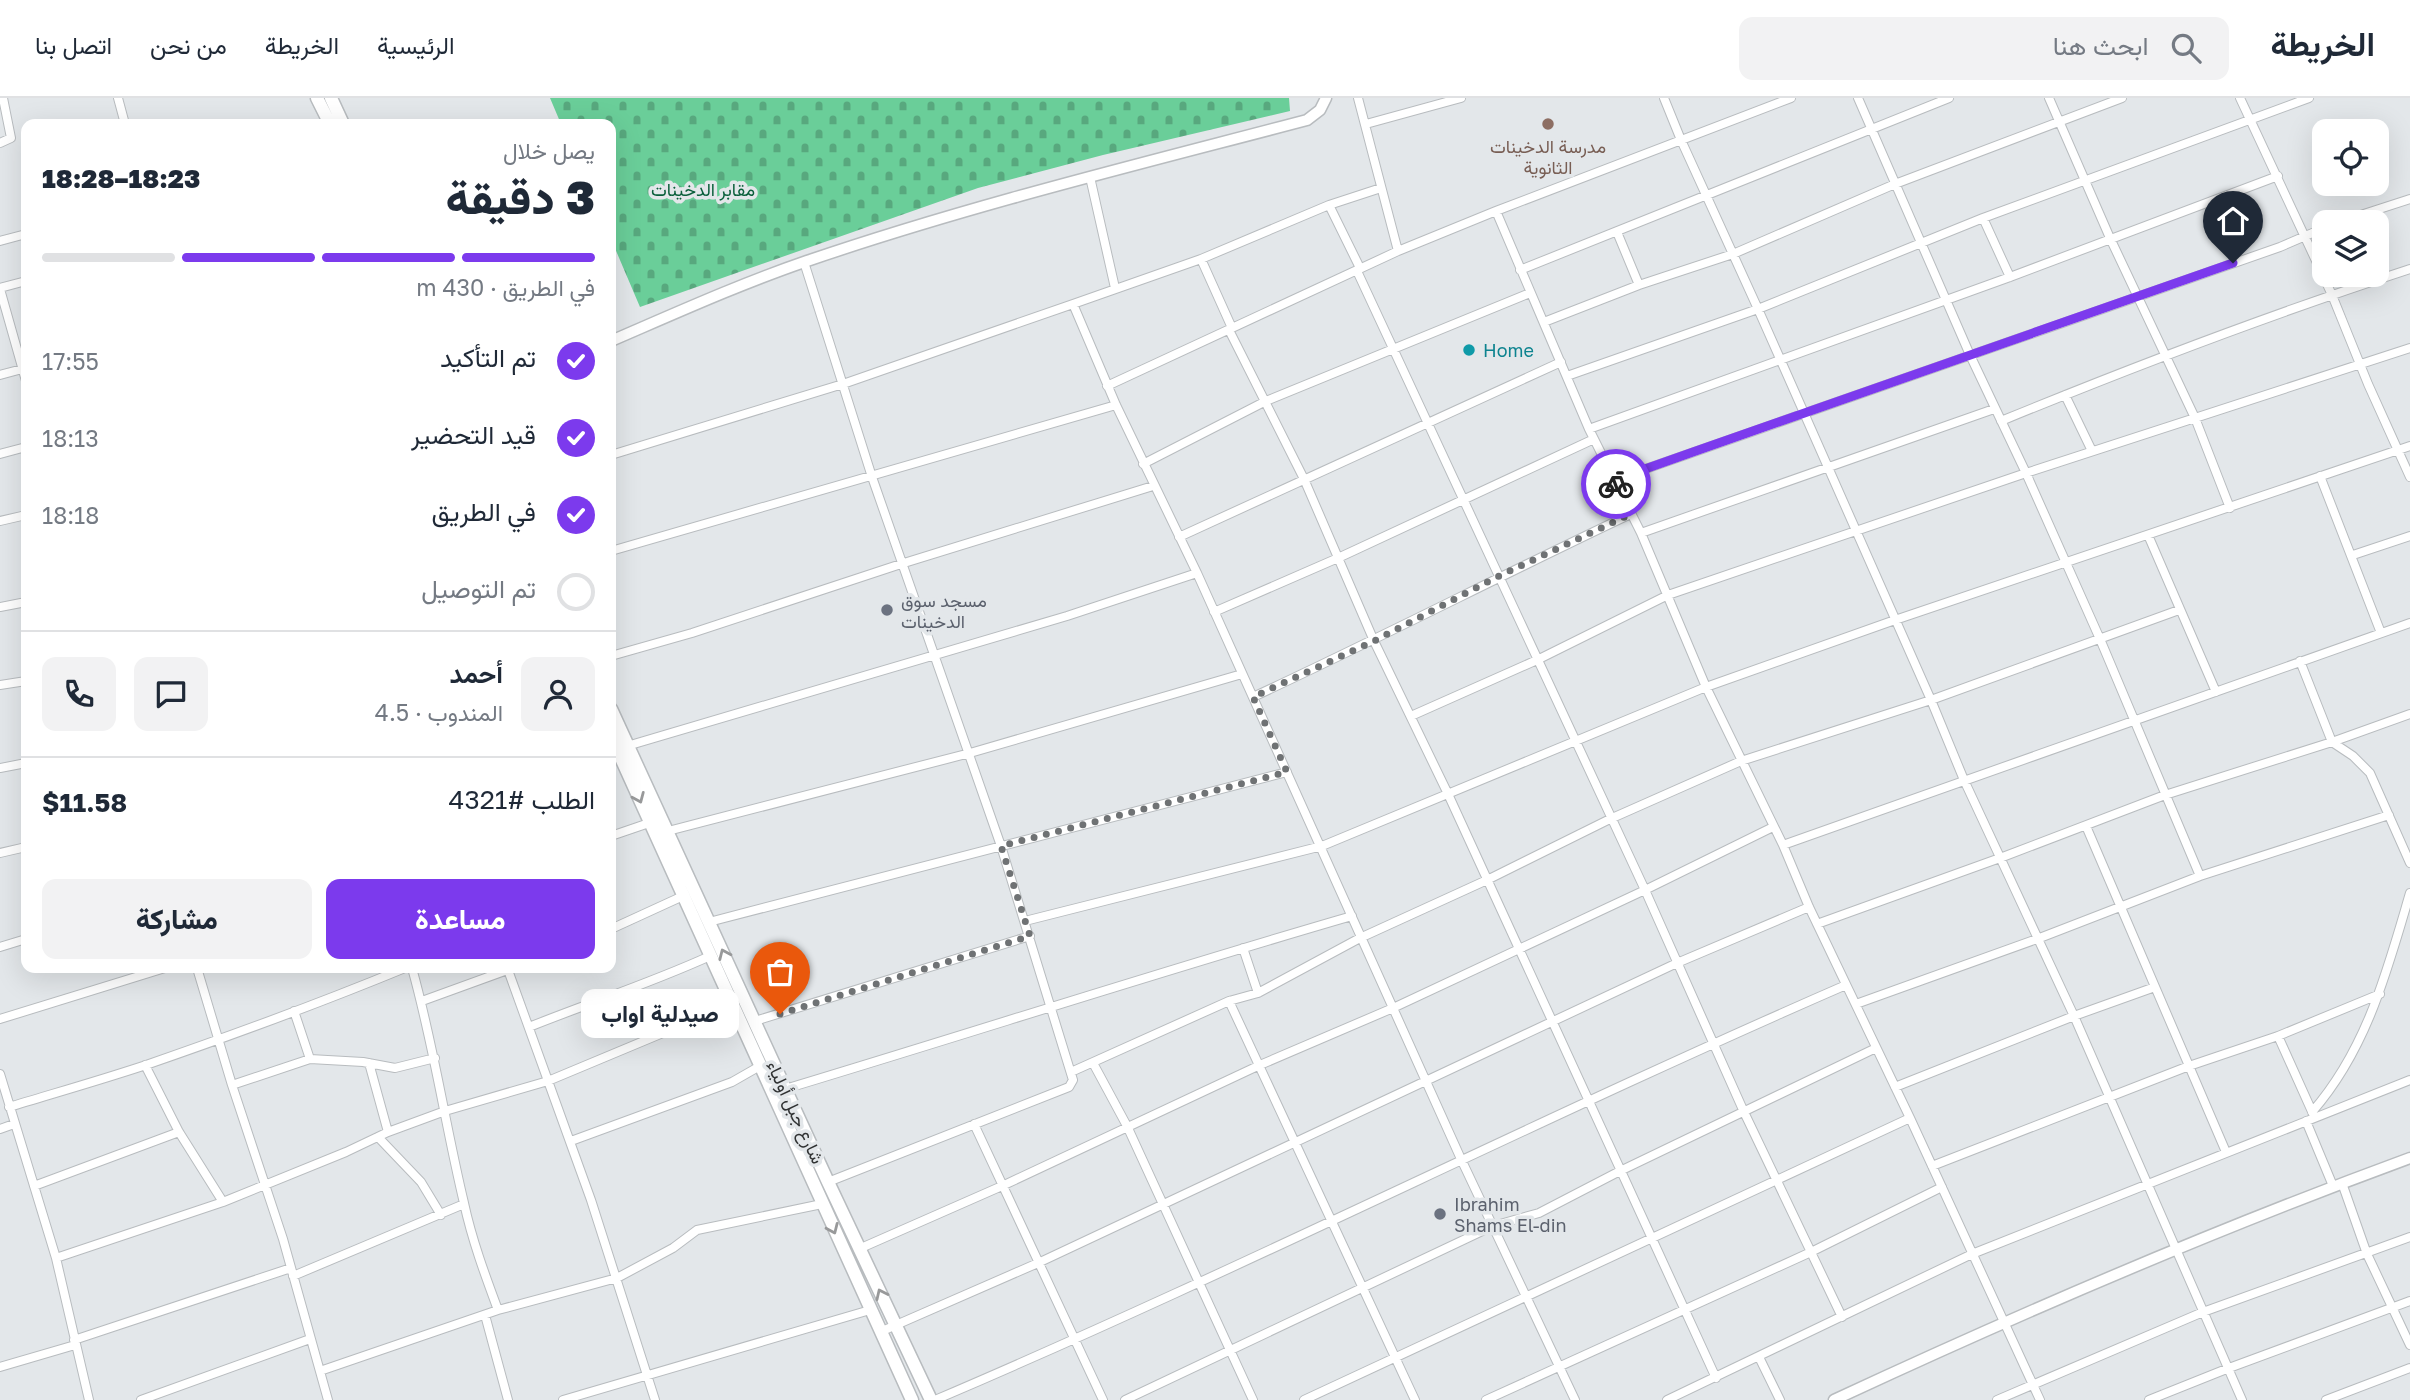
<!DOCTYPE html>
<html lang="ar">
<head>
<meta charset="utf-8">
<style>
  :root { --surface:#fff; --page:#f2f2f3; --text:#1f2937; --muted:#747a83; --line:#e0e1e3; --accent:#7c3aed }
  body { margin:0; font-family:"Golos Text",Vazirmatn,sans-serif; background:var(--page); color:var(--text); direction:rtl; height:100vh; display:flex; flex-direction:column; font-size:26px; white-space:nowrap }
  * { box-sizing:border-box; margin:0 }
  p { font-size:23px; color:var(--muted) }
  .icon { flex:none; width:38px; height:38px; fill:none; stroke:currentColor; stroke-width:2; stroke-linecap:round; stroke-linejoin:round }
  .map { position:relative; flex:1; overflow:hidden; direction:ltr }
  .panel { position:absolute; left:21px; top:21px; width:595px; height:854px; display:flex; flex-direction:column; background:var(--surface); border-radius:14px; box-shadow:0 7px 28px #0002; direction:rtl }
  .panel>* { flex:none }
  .buttons { position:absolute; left:2312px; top:21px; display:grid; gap:14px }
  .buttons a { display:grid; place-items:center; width:77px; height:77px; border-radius:14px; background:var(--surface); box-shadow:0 7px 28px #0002; font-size:35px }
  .pin { position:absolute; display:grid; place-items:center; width:60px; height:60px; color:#fff; margin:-72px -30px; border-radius:50% 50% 50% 0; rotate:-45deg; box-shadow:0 0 7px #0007 }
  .pin .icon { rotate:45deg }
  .courier { position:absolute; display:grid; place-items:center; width:70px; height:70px; margin:-35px; border:5px solid #7c3aed; border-radius:50%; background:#fff; color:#222; box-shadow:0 2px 9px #0007 }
  .bubble { position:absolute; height:49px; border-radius:14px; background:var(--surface); box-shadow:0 7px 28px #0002; font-size:23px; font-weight:800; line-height:49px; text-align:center; direction:rtl }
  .summary em { font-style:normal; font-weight:800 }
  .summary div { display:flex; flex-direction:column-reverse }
  .summary { display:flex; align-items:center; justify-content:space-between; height:119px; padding:0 21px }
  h1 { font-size:46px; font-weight:800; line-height:52px }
  .bar { display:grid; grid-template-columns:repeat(4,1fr); gap:10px 7px; align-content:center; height:84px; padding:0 21px }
  .bar i { height:9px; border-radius:5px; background:var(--line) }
  .bar .selected { background:var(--accent) }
  .bar p { grid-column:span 4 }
  .line { display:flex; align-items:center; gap:18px; padding:0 21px; border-top:2px solid var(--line) }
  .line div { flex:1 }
  .round { display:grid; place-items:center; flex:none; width:74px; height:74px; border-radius:14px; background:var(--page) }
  ol { padding:0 21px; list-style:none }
  li { display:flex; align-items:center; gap:21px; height:77px }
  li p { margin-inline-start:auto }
  li .icon { padding:7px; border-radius:50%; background:var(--accent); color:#fff; stroke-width:4 }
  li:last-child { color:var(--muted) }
  li i { width:38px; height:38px; border:4px solid var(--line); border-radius:50% }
  .action { display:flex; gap:14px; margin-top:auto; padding:14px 21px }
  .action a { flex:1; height:80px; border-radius:14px; background:var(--accent); color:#fff; font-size:28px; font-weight:800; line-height:80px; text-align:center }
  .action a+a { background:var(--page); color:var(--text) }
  header { display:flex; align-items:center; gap:42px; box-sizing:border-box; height:98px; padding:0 35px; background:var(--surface); border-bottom:2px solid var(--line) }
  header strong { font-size:33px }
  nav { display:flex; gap:38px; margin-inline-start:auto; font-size:24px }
  .search { width:490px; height:63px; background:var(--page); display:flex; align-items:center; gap:18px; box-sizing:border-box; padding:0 24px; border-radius:14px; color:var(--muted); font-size:26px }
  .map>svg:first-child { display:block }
  .cemetery { fill:url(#cemetery-stones) }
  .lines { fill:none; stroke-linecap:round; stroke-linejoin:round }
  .minor-casing { stroke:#b8bcbf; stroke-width:10 }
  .tertiary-casing { stroke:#b8bcbf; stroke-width:13 }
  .primary-casing { stroke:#b8bcbf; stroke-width:15 }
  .minor { stroke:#fff; stroke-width:8 }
  .tertiary { stroke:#fff; stroke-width:10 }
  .primary { stroke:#fff; stroke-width:12 }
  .oneway { stroke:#98999a }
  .done { stroke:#6f7274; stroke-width:7; stroke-dasharray:0 12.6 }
  .route { stroke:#7c3aed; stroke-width:9 }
  .education-dot { fill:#8d6e63; stroke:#e3e7ea; stroke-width:2.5 }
  .culture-dot { fill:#0f9aa8; stroke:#e3e7ea; stroke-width:2.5 }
  .worship-dot { fill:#6b7280; stroke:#e3e7ea; stroke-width:2.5 }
  .labels { text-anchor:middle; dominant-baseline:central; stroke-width:7; stroke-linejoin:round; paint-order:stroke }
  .education-label { font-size:18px; fill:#785e54; stroke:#e3e7ea }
  .park-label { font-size:18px; fill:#0a5f3b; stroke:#e3e7ea }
  .culture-label { font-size:18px; fill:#0d838f; stroke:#e3e7ea; text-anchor:start }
  .worship-label { font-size:18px; fill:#5b616d; stroke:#e3e7ea; text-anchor:start }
  .street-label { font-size:18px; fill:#313334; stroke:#e3e7ea }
</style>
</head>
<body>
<header>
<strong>الخريطة</strong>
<div class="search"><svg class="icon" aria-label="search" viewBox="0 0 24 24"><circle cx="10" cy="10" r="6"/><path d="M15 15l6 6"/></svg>ابحث هنا</div>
<nav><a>الرئيسية</a><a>الخريطة</a><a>من نحن</a><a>اتصل بنا</a></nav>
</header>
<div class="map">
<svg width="2410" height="1302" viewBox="0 0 2410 1302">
  <defs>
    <pattern id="cemetery-stones" width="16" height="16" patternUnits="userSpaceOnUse" patternTransform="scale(1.75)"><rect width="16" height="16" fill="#6ace99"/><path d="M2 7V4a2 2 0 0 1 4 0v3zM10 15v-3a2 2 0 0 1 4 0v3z" fill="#58a87e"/></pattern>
  </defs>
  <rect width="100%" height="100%" fill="#e3e7ea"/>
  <!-- cemetery -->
  <path class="cemetery" d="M 550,0 L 1289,0 L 1290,13 L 1103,57 L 978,90 L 640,209 L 611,141 L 611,26 L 561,26 Z"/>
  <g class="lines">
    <!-- minor casing -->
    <g class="minor-casing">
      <path id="minor" d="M 118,0 L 125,26
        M 1358,0 L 1398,153
        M 1664,0 L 1681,42 L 1758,211 L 1931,602 L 1964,682 L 2074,918 L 2242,1302
        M 1858,0 L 1970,257 L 2026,375 L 2100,541 L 2200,778
        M 2049,0 L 2110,140 L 2195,320 L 2230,410
        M 2240,0 L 2332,197 L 2368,286 L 2410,379
        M 1366,26 L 1461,0
        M 0,45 L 11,40 L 3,0
        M 1090,79 L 1115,190
        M 1329,107 L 1360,170
        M 1496,113 L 1589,331 L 1641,435 L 1706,589 L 1783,747 L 1809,809 L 1910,1020 L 2040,1302
        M 1983,120 L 2010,179
        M 2339,124 L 2410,101
        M 1617,134 L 1639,187
        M 0,143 L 26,136
        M 1201,161 L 1232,230
        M 804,164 L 872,379 L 1001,748 L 1073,982 L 1069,989 L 828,1084
        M 1520,172 L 1949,0
        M 1357,173 L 1645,792 L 1744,1014 L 1842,1219
        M 0,190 L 26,183
        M 0,191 L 26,283
        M 1073,206 L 1116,307 L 1197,475 L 1461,1061 L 1575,1302
        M 1544,224 L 1639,187 L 1733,156 L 1895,86 L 2122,0
        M 1229,232 L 1304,381 L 1374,543 L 1448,696 L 1716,1280
        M 0,277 L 26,270
        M 1567,278 L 1758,211 L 1983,120 L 2309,0
        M 1107,288 L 1398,153 L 1496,113 L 1791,0
        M 2065,297 L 2092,353
        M 2001,323 C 2135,268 2272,216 2410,171
        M 1589,331 L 2010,179 L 2278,78
        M 0,356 L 26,349
        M 611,357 L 843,286 L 1073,206 L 1201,161 L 1329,107 L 1381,90
        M 1143,366 L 1266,303 L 1530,195
        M 2320,378 L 2381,535
        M 1614,382 L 2280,149 L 2324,130
        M 0,423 L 26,417
        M 1641,435 L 1994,311
        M 2148,437 L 2216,594
        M 1179,439 L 1561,264
        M 611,453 L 1116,307
        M 2353,457 L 2410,438
        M 0,509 L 26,504
        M 1214,514 L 1338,460 L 1594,341
        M 611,558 L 692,535 L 904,465 L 1153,388
        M 2300,563 L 2332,644 L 2353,658 L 2370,675 L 2410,765
        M 0,587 L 26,583
        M 1253,599 C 1380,540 1504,476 1631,416
        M 1411,618 L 1537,562 L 1668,497 L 2026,375 L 2410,250
        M 627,648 L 1067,518 L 1197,475
        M 0,670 L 26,665
        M 2086,728 L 2226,1054
        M 668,733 L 970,655 L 1242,576
        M 611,738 L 649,725
        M 1783,747 L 2410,525
        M 0,755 L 26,749
        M 1025,823 L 1322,748 L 1706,589 L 1895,522 L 2410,348
        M 709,824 L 1287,674
        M 1817,826 L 2000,760 L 2165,697 L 2332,644 L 2410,616
        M 611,831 L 683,798
        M 0,849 L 26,841
        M 1243,850 L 1258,895
        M 197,870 L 232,987 L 283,1141 L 328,1302
        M 412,870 C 434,948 445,1026 464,1105 C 472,1142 485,1177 498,1212
        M 508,872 L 591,1102 L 655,1302
        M 422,903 L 513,870
        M 1229,903 L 1415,1302
        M 1856,906 L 2037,841 L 2200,778 L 2389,717
        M 294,913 L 310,961
        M 0,921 L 165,870
        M 755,923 L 1030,838
        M 529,929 C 589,905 651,885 710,858
        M 2278,938 L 2314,1018
        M 369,965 L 388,1034
        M 1093,965 L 1127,1028 L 1253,1302
        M 145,967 L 179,1034 L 223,1104
        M 1071,974 L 1229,903 L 1258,895 L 1360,840 L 1487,782 L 1610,721 L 1741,663 L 1931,602 L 2179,512
        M 0,976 L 56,1160 L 89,1302
        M 232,987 L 310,961 L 363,964 L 395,970 L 435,960
        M 1895,989 L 2074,918 L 2155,889
        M 785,991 C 974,934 1162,873 1352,818
        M 9,1009 C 55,995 101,982 146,967 C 233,937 320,905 405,870
        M 2312,1014 C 2367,951 2387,873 2410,795
        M 2306,1023 L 2333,1088
        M 974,1026 L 1103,1302
        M 0,1031 L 14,1026
        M 378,1039 L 421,1084 L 441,1117
        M 571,1043 L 732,984 L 760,968
        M 1932,1068 L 2189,968 L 2278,938 L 2380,896
        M 2342,1085 L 2367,1156 L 2410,1247
        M 34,1088 L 179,1034
        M 861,1150 L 1002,1088 L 1260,967 L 1393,910 L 1645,792 L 1773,729
        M 56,1160 L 223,1104 L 346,1054 L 388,1034 L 445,1013 L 548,983 L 706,917 L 729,899
        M 293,1178 L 464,1106
        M 485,1217 L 508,1302
        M 880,1234 L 1038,1165 L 1677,865 L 1809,809
        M 74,1242 L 291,1170
        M 1759,1259 L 1780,1302
        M 0,1269 L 75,1247
        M 320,1273 L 498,1212 L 617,1180 L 673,1150 L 697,1132 L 822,1106
        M 141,1302 L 310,1241
        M 563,1302 L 870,1212
        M 935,1302 C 1242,1171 1540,1020 1846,887
        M 1125,1302 L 1493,1128 L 1539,1115 L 1620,1073 L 1876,950
        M 1304,1302 L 1910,1020
        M 1486,1302 L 1811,1154 L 1942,1089
        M 1667,1302 L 1972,1156 L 2410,982
        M 1997,1302 L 2203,1214 L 2410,1139
        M 2149,1302 L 2229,1270 L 2410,1203
        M 2326,1302 L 2410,1270"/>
    </g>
    <!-- tertiary casing -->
    <g class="tertiary-casing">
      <path id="tertiary" d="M 611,243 C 676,215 740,186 807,163 C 971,107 1140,66 1307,22 L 1320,12 L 1326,0
        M 1834,1302 C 2023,1214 2214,1132 2410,1060"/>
    </g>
    <!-- primary casing -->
    <g class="primary-casing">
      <path id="primary" d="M 317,0 L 330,26
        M 331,0 L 343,26
        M 611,611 L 828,1084 L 931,1302
        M 611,638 L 912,1302"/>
    </g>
    <!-- minor -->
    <use href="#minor" class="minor"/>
    <!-- tertiary -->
    <use href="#tertiary" class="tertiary"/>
    <!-- primary -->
    <use href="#primary" class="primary"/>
  </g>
  <!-- one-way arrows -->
  <defs><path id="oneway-chevron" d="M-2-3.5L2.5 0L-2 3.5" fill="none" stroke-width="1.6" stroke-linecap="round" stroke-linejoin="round" transform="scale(1.75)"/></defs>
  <g class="oneway">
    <use href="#oneway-chevron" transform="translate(639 700) rotate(67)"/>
    <use href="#oneway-chevron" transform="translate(724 856) rotate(-114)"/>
    <use href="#oneway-chevron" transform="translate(833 1131) rotate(66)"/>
    <use href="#oneway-chevron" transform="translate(881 1196) rotate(-115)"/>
  </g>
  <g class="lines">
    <!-- done -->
    <path class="done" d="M 780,916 L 1030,838 L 1001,748 L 1287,674 L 1253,599 L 1374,543 L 1497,479 L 1631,416 L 1616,386"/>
    <!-- route -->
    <path class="route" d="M 1616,386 L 1614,382 L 1693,354 L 2233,165"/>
  </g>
  <!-- markers -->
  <circle class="education-dot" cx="1548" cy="26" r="7"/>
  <circle class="culture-dot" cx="1469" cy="252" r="7"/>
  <g class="worship-dot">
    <circle cx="887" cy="512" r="7"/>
    <circle cx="1440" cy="1116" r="7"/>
  </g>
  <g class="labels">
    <!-- education labels -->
    <g class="education-label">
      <text x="1548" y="48">مدرسة الدخينات<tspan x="1548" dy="21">الثانوية</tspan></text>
    </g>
    <!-- park labels -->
    <g class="park-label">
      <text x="703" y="91">مقابر الدخينات</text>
    </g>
    <!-- culture labels -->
    <g class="culture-label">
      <text x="1483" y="252">Home</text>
    </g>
    <!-- worship labels -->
    <g class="worship-label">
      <text x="901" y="502">مسجد سوق<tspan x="901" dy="21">الدخينات</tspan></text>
      <text x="1454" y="1106">Ibrahim<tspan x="1454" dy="21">Shams El-din</tspan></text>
    </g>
    <!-- street labels -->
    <g class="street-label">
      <text transform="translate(796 1014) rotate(65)">شارع جبل أولياء</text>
    </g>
  </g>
</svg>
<div class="buttons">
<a><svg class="icon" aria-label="locate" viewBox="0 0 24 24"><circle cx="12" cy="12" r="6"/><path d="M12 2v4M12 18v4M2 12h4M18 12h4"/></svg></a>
<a><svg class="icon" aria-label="layers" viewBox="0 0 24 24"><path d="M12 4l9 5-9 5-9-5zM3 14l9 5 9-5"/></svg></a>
</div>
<div class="pin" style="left:780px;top:916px;background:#ea580c"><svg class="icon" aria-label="bag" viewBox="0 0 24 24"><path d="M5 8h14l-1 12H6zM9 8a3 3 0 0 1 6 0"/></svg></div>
<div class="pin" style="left:2233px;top:165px;background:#1f2937"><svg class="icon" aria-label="home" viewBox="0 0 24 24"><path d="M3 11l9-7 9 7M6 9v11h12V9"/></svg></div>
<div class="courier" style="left:1616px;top:386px"><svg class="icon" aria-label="bike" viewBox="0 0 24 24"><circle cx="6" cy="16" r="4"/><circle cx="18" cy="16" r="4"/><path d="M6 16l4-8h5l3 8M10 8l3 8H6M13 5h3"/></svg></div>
<div class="bubble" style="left:581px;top:891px;width:158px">صيدلية اواب</div>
<section class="panel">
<div class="summary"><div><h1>3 دقيقة</h1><p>يصل خلال</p></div><em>18:23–18:28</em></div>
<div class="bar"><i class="selected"></i><i class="selected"></i><i class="selected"></i><i></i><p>في الطريق · 430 m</p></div>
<ol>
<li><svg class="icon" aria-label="check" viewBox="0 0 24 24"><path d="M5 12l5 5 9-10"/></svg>تم التأكيد<p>17:55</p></li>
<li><svg class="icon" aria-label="check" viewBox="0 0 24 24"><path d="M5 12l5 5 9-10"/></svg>قيد التحضير<p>18:13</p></li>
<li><svg class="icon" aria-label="check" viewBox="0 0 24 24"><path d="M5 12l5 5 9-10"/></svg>في الطريق<p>18:18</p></li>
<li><i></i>تم التوصيل</li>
</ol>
<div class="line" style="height:126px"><a class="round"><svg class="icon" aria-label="person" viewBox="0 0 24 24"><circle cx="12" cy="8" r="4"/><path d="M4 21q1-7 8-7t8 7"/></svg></a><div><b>أحمد</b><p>المندوب · 4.5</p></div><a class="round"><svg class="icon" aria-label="chat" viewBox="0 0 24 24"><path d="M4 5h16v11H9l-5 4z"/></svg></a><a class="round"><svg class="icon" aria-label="phone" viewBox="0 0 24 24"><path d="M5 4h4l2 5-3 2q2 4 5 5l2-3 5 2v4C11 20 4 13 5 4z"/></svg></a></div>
<div class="line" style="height:91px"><div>الطلب #4321</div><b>$11.58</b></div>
<div class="action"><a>مساعدة</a><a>مشاركة</a></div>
</section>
</div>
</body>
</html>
